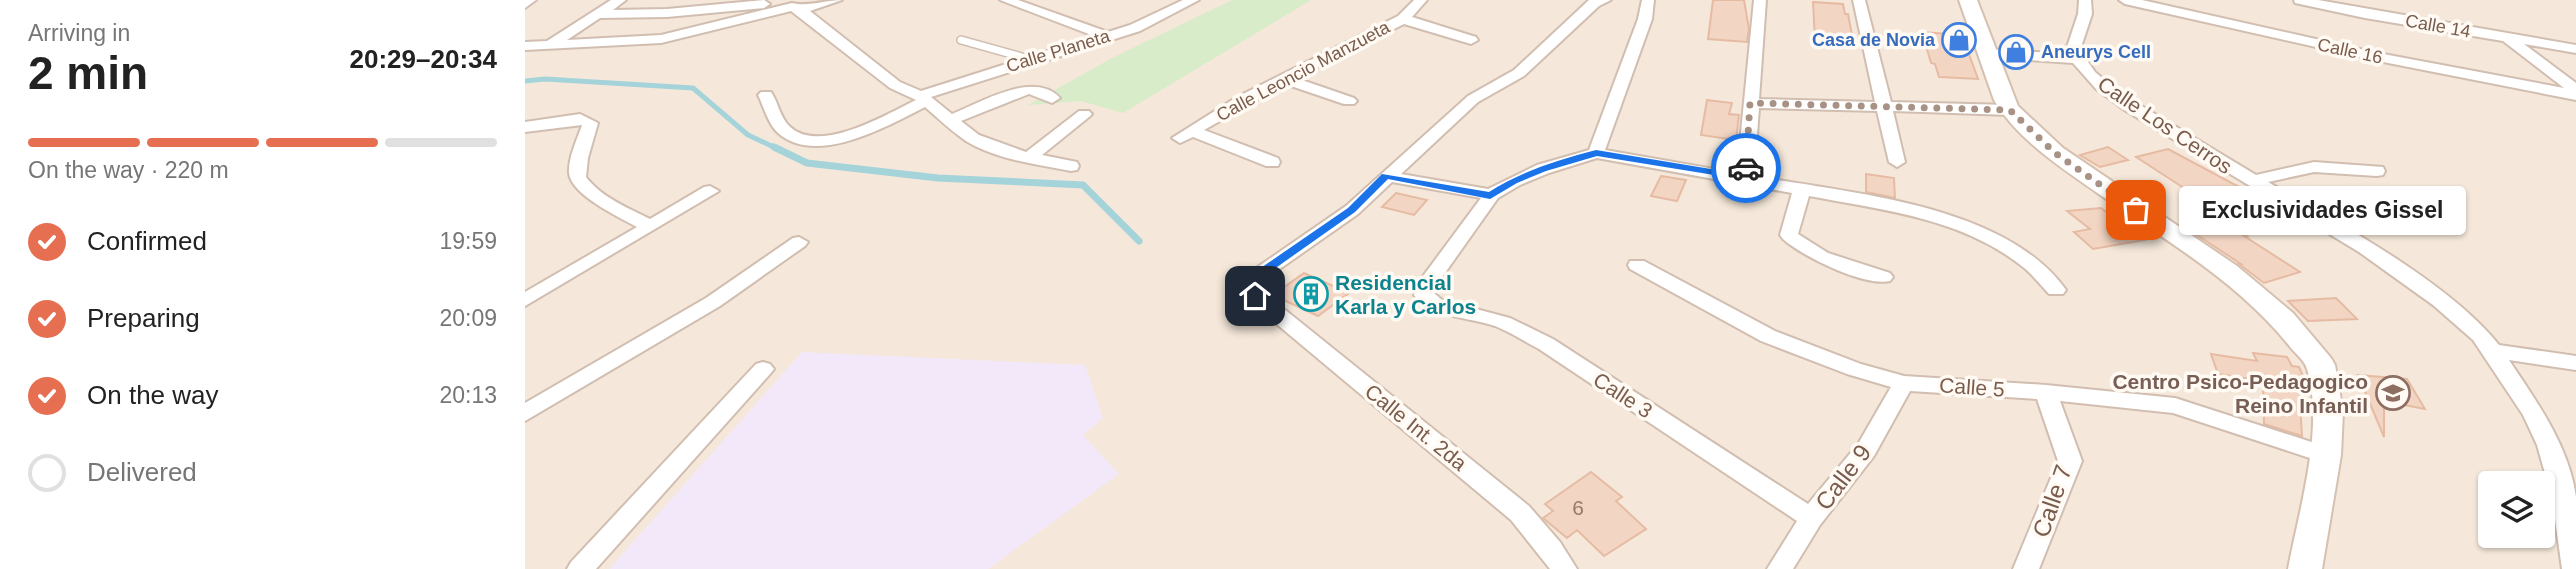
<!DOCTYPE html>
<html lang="en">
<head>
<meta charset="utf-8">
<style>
  :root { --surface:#fff; --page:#f6f6f6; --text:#222; --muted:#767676; --line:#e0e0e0; --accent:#e76f51 }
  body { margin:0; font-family:Arial,sans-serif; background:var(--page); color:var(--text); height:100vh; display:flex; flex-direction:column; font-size:26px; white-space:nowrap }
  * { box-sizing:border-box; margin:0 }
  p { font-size:23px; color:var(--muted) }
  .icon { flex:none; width:38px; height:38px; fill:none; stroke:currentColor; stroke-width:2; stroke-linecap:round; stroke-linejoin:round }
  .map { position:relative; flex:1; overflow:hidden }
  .side { display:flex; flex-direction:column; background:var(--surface); width:525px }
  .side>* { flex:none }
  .buttons { position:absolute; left:1953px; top:471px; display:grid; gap:14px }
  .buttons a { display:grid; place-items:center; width:77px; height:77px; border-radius:7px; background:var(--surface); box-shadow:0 2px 5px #0004; font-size:35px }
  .pin { position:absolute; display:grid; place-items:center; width:60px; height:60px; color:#fff; margin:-30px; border-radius:14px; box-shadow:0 4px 10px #0006 }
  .courier { position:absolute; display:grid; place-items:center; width:70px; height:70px; margin:-35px; border:5px solid #1a73e8; border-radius:50%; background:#fff; color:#222; box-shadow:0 2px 9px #0007 }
  .bubble { position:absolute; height:49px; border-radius:7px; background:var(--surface); box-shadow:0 2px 5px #0004; font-size:23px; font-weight:700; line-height:49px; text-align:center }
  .overview em { font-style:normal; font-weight:700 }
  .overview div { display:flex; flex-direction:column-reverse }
  .overview { display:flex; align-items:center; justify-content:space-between; height:119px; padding:0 28px }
  h1 { font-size:46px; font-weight:700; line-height:52px }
  .bar { display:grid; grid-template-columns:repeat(4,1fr); gap:10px 7px; align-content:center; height:84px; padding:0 28px }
  .bar i { height:9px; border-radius:5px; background:var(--line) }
  .bar .selected { background:var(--accent) }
  .bar p { grid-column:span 4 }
  ol { padding:0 28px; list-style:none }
  li { display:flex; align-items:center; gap:21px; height:77px }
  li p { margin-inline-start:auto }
  li .icon { padding:7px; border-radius:50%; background:var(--accent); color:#fff; stroke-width:4 }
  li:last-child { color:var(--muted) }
  li i { width:38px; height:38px; border:4px solid var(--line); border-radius:50% }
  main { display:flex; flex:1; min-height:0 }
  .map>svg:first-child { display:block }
  .residential { fill:#f5e8da; fill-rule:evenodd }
  .education { fill:#f3e8fa }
  .green { fill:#d8ecc9 }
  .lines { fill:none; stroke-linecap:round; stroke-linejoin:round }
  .stream-far1 { stroke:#a5d3da; stroke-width:5 }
  .stream { stroke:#a5d3da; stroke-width:7 }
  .building { fill:#f3d5c3; stroke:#e6bba3; stroke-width:2 }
  .lane-casing { stroke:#d1beb0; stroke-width:10 }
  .street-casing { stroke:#d1beb0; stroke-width:4 }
  .secondary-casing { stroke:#d6c0b0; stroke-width:4 }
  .lane { stroke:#fff; stroke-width:7 }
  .street { fill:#fff; fill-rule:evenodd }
  .secondary { fill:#fff; fill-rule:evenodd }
  .route { fill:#1a73e8 }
  .done { stroke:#a89285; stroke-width:7; stroke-dasharray:0 12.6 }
  .labels { text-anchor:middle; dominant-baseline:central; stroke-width:7; stroke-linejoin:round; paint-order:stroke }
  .far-street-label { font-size:18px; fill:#7a5c4d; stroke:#fffaf3 }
  .far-shop-label { font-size:18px; font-weight:bold; fill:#366cbe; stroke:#fffaf3; text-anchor:end }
  .street-label { font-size:21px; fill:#7a5c4d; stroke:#fffaf3 }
  .culture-label { font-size:21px; font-weight:bold; fill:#0d838f; stroke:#fffaf3; text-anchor:start }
  .education-label { font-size:21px; font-weight:bold; fill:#785e54; stroke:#fffaf3; text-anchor:end }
  .near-number-label { font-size:21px; fill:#987a6a }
  .near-street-label { font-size:24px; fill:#7a5c4d; stroke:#fffaf3 }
</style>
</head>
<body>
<main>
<section class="side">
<div class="overview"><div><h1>2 min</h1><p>Arriving in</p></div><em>20:29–20:34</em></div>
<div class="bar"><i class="selected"></i><i class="selected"></i><i class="selected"></i><i></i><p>On the way · 220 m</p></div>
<ol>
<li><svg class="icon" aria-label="check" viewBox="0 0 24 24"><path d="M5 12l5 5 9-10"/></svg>Confirmed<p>19:59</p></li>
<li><svg class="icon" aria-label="check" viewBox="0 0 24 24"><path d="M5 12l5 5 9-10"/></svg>Preparing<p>20:09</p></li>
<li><svg class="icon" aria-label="check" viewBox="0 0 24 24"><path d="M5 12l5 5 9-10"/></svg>On the way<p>20:13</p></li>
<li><i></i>Delivered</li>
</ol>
</section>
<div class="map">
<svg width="2051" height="569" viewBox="0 0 2051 569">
  <rect width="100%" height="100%" fill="#fdf6ec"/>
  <!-- residential -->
  <path class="residential" d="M 0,0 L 2051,0 L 2051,569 L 0,569 ZM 1965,483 L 2018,483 L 2018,536 L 1965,536 Z"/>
  <!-- education -->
  <path class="education" d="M 277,352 L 560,365 L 578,418 L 558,435 L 594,474 L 463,569 L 84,569 Z"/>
  <!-- green -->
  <path class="green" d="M 707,0 L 786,0 L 598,113 L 556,101 L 503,105 L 587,58 Z"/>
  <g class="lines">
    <!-- stream-far1 -->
    <path class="stream-far1" d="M 0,81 L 20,79 L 168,88 L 223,135 L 253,149"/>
    <!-- stream -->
    <path class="stream" d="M 249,147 L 282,163 L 413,178 L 558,185 L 614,241"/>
  </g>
  <!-- building -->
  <path class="building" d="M 1188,0 L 1219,0 L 1224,29 L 1222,42 L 1183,39 Z
    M 1288,2 L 1318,4 L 1320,14 L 1323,14 L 1328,40 L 1324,40 L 1324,43 L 1290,41 Z
    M 1397,32 L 1437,35 L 1453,79 L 1414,77 L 1410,64 L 1406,63 Z
    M 1182,100 L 1207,103 L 1204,114 L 1214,115 L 1211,140 L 1176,135 Z
    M 1583,147 L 1603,160 L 1575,167 L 1555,155 Z
    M 1643,149 L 1720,190 L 1745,205 L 1702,216 L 1611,157 Z
    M 1341,174 L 1369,178 L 1370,198 L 1341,192 Z
    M 1136,176 L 1161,180 L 1152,201 L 1126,196 Z
    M 871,193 L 902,200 L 889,215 L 857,207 Z
    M 1576,208 L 1597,224 L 1601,224 L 1620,240 L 1568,249 L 1549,232 L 1565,229 L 1542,211 Z
    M 1700,221 L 1722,236 L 1719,236 L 1775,272 L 1739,283 L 1714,264 L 1716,264 L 1666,231 Z
    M 779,273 L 824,293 L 793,316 L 748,295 Z
    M 1811,298 L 1832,319 L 1783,321 L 1763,301 Z
    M 1728,353 L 1762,357 L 1767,366 L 1774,367 L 1783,387 L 1774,386 L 1777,436 L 1739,424 L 1738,381 L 1693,374 L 1686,354 L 1732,361 Z
    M 1833,375 L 1882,379 L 1900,409 L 1859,401 L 1859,437 Z
    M 1066,472 L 1097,497 L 1091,501 L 1121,529 L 1079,556 L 1052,530 L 1042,538 L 1018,518 L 1028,511 L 1020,504 Z"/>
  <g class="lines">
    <!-- lane casing -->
    <g class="lane-casing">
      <path id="lane" d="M 436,40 L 504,59"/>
    </g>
    <!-- street casing -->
    <g class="street-casing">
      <path id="street" d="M 0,0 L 11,0 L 0,8 Z
        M 86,0 L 101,0 L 88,10 L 142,9 L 239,0 L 245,4 L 239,8 L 142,17 L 75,18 L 42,40 L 136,35 L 267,3 C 283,7 301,0 317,0 L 285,11 L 375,82 L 396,91 L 569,36 L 475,0 L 493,0 L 583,32 L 605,25 L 658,0 L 674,0 L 615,31 L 406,97 L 427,114 C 457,102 509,70 535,98 L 527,103 L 504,94 L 436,121 L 454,135 L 501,152 L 554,111 L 564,111 L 567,114 L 564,117 L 517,155 L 552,162 L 554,166 L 552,170 L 546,171 C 512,164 472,160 441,141 C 425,130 414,119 400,107 C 362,126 292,167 253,133 C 243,124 239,107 233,95 L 236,92 L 246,92 C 253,102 255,117 264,126 C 294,155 360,115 391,100 L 365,88 L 266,11 L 136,43 L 0,50 L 0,42 L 22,41 Z
        M 889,0 L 902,0 L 887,17 L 951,37 L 953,40 L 946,44 L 879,24 L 771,78 L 829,98 L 832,101 L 829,104 L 819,104 L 760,84 L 679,130 L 753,158 L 755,162 L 753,166 L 741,166 L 668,137 L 655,143 L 647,138 L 712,97 L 873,16 Z
        M 1064,0 L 1086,0 L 1074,6 L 999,76 L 953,102 L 876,174 L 963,189 L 1012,165 L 1064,150 L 1113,19 L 1117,0 L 1129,0 L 1127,19 L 1080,150 L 1212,173 L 1229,0 L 1241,0 L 1234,99 L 1350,102 L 1328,0 L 1340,0 L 1366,102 L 1485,105 L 1493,110 L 1485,115 L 1368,111 L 1380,162 L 1372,167 L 1364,162 L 1352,111 L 1234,108 L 1229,176 C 1324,193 1480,204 1541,290 L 1538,294 L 1524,294 C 1516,285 1507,274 1498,267 C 1437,218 1358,210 1284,196 L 1273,234 L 1303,253 L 1365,273 L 1368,277 L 1365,281 C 1339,287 1277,256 1258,239 L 1255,235 L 1267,193 L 1072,158 L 1024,173 L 995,185 L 973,198 L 910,287 L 909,293 L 917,300 L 985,318 L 1028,339 L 1283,504 L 1333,444 L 1366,387 L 1322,374 L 1236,341 L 1105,269 L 1103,265 L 1105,261 L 1119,261 L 1250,331 L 1336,364 L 1379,376 L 1521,385 L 1650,398 L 1808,449 L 1812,455 L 1808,461 L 1800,463 L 1648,413 L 1535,401 L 1557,461 L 1514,569 L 1488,569 L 1533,461 L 1512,399 L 1385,391 L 1349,456 L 1295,525 L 1268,569 L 1242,569 L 1272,521 L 1014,349 C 999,341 985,332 970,326 C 944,317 906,318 889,295 L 890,287 L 956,198 L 867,182 L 833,214 L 739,280 L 736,286 L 739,293 L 1004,506 L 1035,542 L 1052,569 L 1025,569 L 986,520 L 723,300 L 716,286 L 724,273 L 821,206 L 943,96 L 989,70 Z
        M 1554,0 L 1566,0 L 1567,14 L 1555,50 L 1570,72 L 1595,93 L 1731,175 L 1789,162 L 1858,167 L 1860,171 L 1858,175 L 1852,176 L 1789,172 L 1743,182 C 1813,223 1924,282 1974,345 L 2051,356 L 2051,370 L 1984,360 C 2012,402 2044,446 2051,497 C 2051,520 2051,546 2051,569 L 2037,569 L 2027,498 L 2012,445 L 1998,415 L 1948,340 L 1908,305 L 1834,252 L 1598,109 L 1571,89 L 1548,63 L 1461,57 L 1454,53 L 1461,49 L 1543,54 L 1541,50 L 1553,14 Z
        M 1594,0 L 1617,0 L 1853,53 L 2039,88 L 1978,41 L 1840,18 L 1770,3 L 1769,0 L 1793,0 L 2051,45 L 2051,53 L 1999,44 L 2051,83 L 2051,100 L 1853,61 L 1600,4 Z
        M 55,114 L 73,123 L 63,158 L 61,177 C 76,197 103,208 125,219 L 179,187 L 185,186 L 194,191 L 0,306 L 0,292 L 112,227 C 94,217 46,195 44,173 C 43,158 52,140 57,125 L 0,132 L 0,122 Z
        M 274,237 L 283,242 L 280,246 L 195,306 L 0,421 L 0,403 L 181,298 L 268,238 Z
        M 238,362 L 245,364 L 249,369 L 245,374 L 71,569 L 42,569 L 46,562 L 231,364 Z"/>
    </g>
    <!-- secondary casing -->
    <g class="secondary-casing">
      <path id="secondary" d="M 1434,0 L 1452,0 L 1493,106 L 1538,148 L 1712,266 L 1768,313 L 1806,358 L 1810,365 L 1818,412 L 1816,455 L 1797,569 L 1763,569 C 1774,510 1800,427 1782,369 C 1780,361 1771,354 1766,348 C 1714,282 1639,239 1571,192 C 1534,166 1492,139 1469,100 Z"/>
    </g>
    <!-- lane -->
    <use href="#lane" class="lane"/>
    <!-- street -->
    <use href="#street" class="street"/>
    <!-- secondary -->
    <use href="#secondary" class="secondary"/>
  </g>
  <!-- route -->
  <path class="route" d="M 1071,150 L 1216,174 L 1216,168 L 1221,165 L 1226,168 L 1225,177 L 1220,180 L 1072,156 L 1021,171 L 992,183 L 965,199 L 863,179 L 830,212 L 735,279 L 731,286 L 736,296 L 734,298 L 724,296 L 720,286 L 727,274 L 823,208 L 857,174 L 964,192 C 997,171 1033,160 1071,150 Z"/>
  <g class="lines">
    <!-- done -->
    <path class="done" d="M 1221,168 L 1225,103 L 1485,110 L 1530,153 L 1611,210"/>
  </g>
  <!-- icons -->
  <defs>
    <g id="shop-ring" transform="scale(1.75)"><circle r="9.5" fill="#fffaf3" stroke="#3f7fe0" stroke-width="1.5"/><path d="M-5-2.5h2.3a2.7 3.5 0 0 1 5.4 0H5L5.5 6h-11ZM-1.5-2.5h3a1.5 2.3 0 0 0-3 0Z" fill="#3f7fe0"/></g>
    <g id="building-ring" transform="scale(1.75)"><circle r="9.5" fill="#fffaf3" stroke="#0f9aa8" stroke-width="1.5"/><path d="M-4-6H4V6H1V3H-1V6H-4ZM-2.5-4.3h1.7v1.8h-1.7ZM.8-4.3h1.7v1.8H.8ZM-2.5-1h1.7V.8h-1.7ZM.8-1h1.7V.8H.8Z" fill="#0f9aa8"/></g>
    <g id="school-ring" transform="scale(1.75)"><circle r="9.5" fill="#fffaf3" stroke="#8d6e63" stroke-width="1.5"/><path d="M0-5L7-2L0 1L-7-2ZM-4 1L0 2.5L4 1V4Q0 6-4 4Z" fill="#8d6e63"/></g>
  </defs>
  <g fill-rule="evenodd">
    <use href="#shop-ring" x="1434" y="40"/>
    <use href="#shop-ring" x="1491" y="52"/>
    <use href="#building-ring" x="786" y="294"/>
    <use href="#school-ring" x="1868" y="393"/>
  </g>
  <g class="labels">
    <!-- far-street labels -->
    <g class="far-street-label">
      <text transform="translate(1913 26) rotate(10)">Calle 14</text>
      <text transform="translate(533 51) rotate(-17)">Calle Planeta</text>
      <text transform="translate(1825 51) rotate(12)">Calle 16</text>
      <text transform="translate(778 71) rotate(-28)">Calle Leoncio Manzueta</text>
    </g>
    <!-- far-shop labels -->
    <g class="far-shop-label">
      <text x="1410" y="40">Casa de Novia</text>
      <text x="1516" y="52" text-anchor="start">Aneurys Cell</text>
    </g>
    <!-- street labels -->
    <g class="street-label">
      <text transform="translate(1640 125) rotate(34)">Calle Los Cerros</text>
      <text transform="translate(1447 387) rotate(4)">Calle 5</text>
      <text transform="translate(1098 395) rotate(33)">Calle 3</text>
      <text transform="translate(891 427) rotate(39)">Calle Int. 2da</text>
    </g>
    <!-- culture labels -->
    <g class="culture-label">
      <text x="810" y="282">Residencial<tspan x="810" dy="24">Karla y Carlos</tspan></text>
    </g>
    <!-- education labels -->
    <g class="education-label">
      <text x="1843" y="381">Centro Psico-Pedagogico<tspan x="1843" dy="24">Reino Infantil</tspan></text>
    </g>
    <!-- near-number labels -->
    <g class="near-number-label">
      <text x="1053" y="507">6</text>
    </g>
    <!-- near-street labels -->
    <g class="near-street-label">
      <text transform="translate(1318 477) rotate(-53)">Calle 9</text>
      <text transform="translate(1527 501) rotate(-71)">Calle 7</text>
    </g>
  </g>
</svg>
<div class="buttons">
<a><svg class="icon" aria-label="layers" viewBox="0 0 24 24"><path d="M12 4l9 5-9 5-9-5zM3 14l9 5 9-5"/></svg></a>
</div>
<div class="pin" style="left:1611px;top:210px;background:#ea580c"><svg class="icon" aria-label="bag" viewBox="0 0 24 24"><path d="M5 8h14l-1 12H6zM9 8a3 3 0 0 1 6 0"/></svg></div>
<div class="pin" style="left:730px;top:296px;background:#1f2937"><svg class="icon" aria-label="home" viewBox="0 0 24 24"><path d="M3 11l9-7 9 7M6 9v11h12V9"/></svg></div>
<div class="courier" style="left:1221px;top:168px"><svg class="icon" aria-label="car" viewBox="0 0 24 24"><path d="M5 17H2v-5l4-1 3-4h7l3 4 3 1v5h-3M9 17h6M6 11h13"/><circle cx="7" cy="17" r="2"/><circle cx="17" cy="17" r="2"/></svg></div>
<div class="bubble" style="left:1654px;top:186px;width:287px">Exclusividades Gissel</div>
</div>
</main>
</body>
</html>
